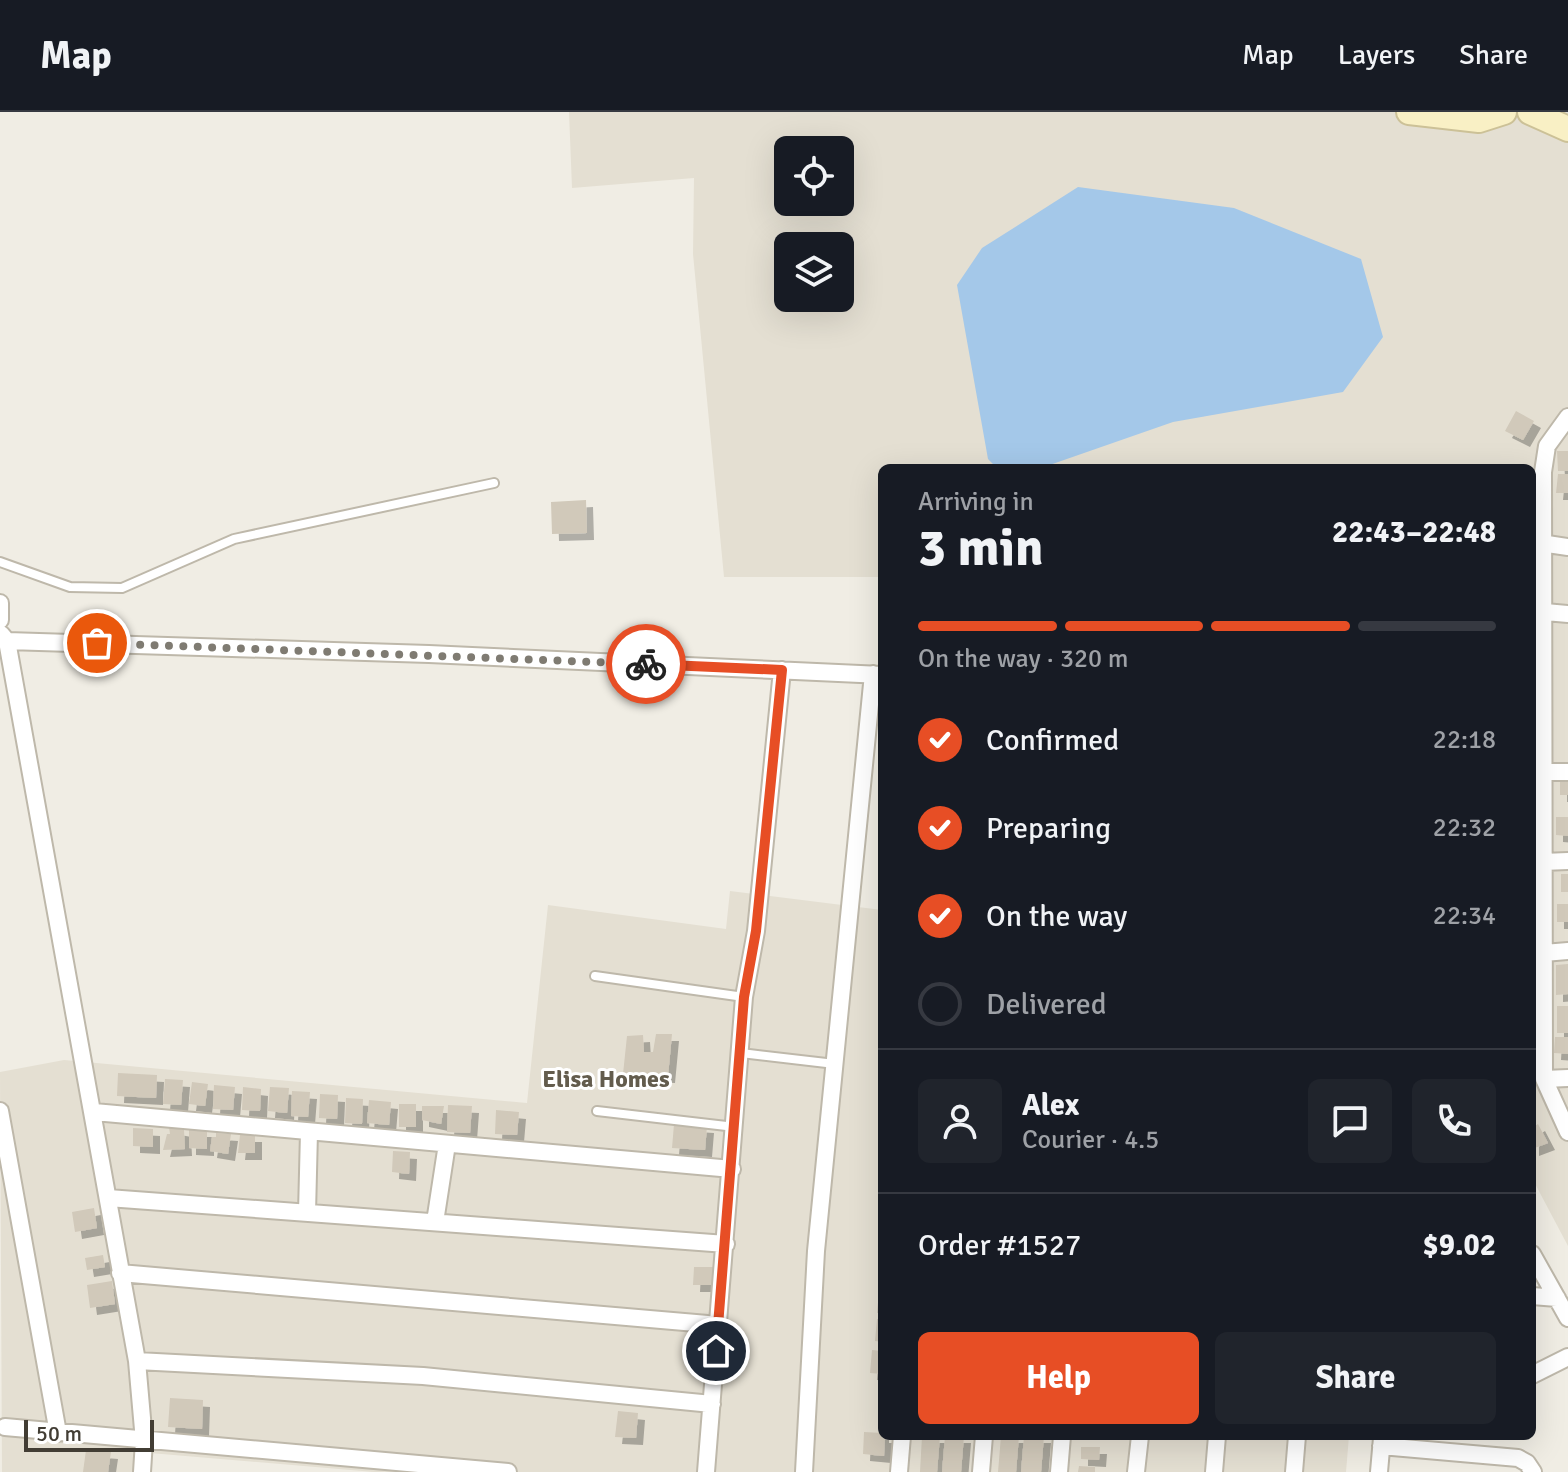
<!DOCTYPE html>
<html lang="en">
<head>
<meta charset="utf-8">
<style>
  :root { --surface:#171b24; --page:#20242c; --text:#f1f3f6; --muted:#9ea1a6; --line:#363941; --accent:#e74e25 }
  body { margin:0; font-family:Signika,sans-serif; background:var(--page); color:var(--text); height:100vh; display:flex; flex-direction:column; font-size:30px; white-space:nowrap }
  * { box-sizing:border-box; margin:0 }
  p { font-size:26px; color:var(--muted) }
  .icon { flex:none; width:44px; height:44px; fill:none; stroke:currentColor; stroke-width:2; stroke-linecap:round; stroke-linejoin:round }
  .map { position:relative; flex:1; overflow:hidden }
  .side { position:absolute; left:878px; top:352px; width:658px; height:976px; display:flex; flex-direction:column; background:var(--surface); border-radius:12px; box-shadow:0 8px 32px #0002 }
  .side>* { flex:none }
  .tools { position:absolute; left:774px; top:24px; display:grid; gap:16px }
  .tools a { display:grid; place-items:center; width:80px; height:80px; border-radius:12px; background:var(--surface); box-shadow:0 8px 32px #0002; font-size:40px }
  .scale { position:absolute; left:24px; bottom:20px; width:130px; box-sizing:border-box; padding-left:8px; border:4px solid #423d34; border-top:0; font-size:22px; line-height:28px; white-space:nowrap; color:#423d34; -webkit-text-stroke:6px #fff; paint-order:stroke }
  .pin { position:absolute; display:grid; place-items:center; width:68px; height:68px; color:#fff; margin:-34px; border:4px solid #fff; border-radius:50%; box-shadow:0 2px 8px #0007 }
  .courier { position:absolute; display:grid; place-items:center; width:80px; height:80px; margin:-40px; border:6px solid #e74e25; border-radius:50%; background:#fff; color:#222; box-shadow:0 2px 10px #0007 }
  .head em { font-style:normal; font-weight:700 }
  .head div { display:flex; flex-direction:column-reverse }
  .head { display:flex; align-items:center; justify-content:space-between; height:136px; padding:0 40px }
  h1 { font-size:52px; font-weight:700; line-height:60px }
  .bar { display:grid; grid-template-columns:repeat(4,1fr); gap:12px 8px; align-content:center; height:96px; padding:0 40px }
  .bar i { height:10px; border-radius:6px; background:var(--line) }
  .bar .current { background:var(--accent) }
  .bar p { grid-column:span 4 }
  .line { display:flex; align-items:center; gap:20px; padding:0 40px; border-top:2px solid var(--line) }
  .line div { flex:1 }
  .round { display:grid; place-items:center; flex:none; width:84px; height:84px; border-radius:12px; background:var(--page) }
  ol { padding:0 40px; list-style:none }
  li { display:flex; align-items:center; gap:24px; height:88px }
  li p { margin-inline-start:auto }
  li .icon { padding:8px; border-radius:50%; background:var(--accent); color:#fff; stroke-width:4 }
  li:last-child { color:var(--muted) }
  li i { width:44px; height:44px; border:4px solid var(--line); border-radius:50% }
  .button { display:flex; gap:16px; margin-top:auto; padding:16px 40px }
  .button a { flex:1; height:92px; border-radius:12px; background:var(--accent); color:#fff; font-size:32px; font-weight:700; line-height:92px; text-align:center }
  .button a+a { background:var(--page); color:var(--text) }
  header { display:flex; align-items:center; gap:48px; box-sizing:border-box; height:112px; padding:0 40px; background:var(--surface); border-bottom:2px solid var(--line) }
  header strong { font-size:38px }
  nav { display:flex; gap:44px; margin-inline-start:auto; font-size:28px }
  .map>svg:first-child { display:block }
  .residential { fill:#e4dfd2; fill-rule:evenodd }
  .water { fill:#a4c8e9 }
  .building { fill:#d1c9ba; filter:url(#shadow) }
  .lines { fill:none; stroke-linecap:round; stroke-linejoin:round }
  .lane-casing { stroke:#beb8aa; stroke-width:12 }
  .street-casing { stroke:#beb8aa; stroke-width:20 }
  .secondary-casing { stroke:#ccc197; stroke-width:28 }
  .lane { stroke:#fff; stroke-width:8 }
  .street { stroke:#fff; stroke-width:16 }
  .secondary { stroke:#f9f0c5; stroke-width:24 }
  .done { stroke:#7f7b72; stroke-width:8; stroke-dasharray:0 14.4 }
  .route { stroke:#e74e25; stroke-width:10 }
  .labels { text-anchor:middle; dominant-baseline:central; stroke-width:6; stroke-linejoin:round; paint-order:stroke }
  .neighbourhood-label { font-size:24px; font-weight:bold; fill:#635c4d; stroke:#fff }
</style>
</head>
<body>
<header>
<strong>Map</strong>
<nav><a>Map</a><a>Layers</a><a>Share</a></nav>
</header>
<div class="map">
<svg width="1568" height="1360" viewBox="0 0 1568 1360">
  <defs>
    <filter id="shadow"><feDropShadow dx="7" dy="7" stdDeviation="0" flood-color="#0004"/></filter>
  </defs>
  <rect width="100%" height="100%" fill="#f0ede4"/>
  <!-- residential -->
  <path class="residential" d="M 569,0 L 1568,0 L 1568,1134 L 1532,1066 L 1532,356 L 882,356 L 882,465 L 724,465 L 693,142 L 694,66 L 572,76 ZM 788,38 L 840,38 L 840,90 L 788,90 ZM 788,134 L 840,134 L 840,186 L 788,186 Z
    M 730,779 L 882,798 L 882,1324 L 1349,1324 L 1346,1360 L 374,1360 L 150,1341 L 149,1360 L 2,1360 L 0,960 L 64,948 L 527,991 L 548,793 L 726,817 Z"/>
  <!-- water -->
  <path class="water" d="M 1078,75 L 1234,96 L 1361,147 L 1383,225 L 1343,280 L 1173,310 L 1041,356 L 997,356 L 988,347 L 957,173 L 982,136 Z"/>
  <!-- building -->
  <path class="building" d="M 1516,299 L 1534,309 L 1523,328 L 1505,319 Z
    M 1557,339 L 1568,339 L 1568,359 L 1558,359 Z
    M 1558,362 L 1568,362 L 1568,381 L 1556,381 Z
    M 586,388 L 587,421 L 552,422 L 551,390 Z
    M 1560,665 L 1568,665 L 1568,683 L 1560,683 Z
    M 1556,705 L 1568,705 L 1568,724 L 1556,723 Z
    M 1561,762 L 1568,762 L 1568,780 L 1561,780 Z
    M 1557,792 L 1568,792 L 1568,810 L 1557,810 Z
    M 1568,852 L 1568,882 L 1556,883 L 1556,853 Z
    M 1557,894 L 1568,894 L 1568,921 L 1557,921 Z
    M 656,922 L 672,922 L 668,964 L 623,962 L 627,924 L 643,923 L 644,940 L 653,940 Z
    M 1555,925 L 1568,925 L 1568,942 L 1554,941 Z
    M 118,961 L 157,963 L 156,986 L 117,984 Z
    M 165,967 L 183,968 L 181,993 L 163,992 Z
    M 192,970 L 208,972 L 205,994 L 189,992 Z
    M 214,973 L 235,975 L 233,998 L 213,997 Z
    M 243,975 L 261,977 L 260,999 L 242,998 Z
    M 270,975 L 289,976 L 287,1001 L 268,999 Z
    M 292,979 L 310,980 L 308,1005 L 291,1004 Z
    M 320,982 L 338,983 L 337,1007 L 319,1006 Z
    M 346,986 L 363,987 L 362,1012 L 345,1011 Z
    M 369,988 L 391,990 L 389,1013 L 367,1011 Z
    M 399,992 L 416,992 L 416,1015 L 399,1015 Z
    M 448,993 L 472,994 L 470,1021 L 447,1020 Z
    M 422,994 L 444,994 L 441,1012 L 422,1008 Z
    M 496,998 L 519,1000 L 517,1023 L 495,1022 Z
    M 674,1012 L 707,1014 L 705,1038 L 672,1036 Z
    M 1538,1012 L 1548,1031 L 1532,1037 L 1532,1016 Z
    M 169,1015 L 184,1018 L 185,1037 L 163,1038 L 167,1022 L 170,1022 Z
    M 133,1016 L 153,1017 L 153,1035 L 133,1034 Z
    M 189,1018 L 207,1018 L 207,1037 L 189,1036 Z
    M 216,1021 L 231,1022 L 228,1042 L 210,1039 L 212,1025 L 216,1025 Z
    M 240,1023 L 255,1023 L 255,1041 L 238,1041 Z
    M 393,1039 L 410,1040 L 409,1062 L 392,1060 Z
    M 94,1096 L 97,1116 L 75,1120 L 72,1100 Z
    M 103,1143 L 105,1155 L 87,1158 L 85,1146 Z
    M 694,1155 L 716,1155 L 715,1173 L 693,1173 Z
    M 880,1168 L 882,1168 L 882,1201 L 877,1201 Z
    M 112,1169 L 115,1192 L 90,1196 L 87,1173 Z
    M 877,1207 L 882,1207 L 882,1230 L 875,1229 Z
    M 872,1238 L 882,1239 L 882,1262 L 870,1261 Z
    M 170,1286 L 203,1288 L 202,1317 L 168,1315 Z
    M 618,1299 L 638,1301 L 636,1326 L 615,1325 Z
    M 864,1320 L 882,1321 L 882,1324 L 885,1324 L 884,1344 L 863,1342 Z
    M 922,1324 L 940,1324 L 937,1360 L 920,1360 Z
    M 945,1324 L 964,1324 L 961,1360 L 942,1360 Z
    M 1001,1324 L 1019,1324 L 1016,1360 L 998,1360 Z
    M 1024,1324 L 1044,1324 L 1041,1360 L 1021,1360 Z
    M 1081,1335 L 1100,1335 L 1099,1348 L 1081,1347 Z
    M 86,1338 L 111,1340 L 108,1360 L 83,1360 Z
    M 1079,1354 L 1095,1355 L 1095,1360 L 1078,1360 Z"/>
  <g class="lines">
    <!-- lane casing -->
    <g class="lane-casing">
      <path id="lane" d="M 0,450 L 70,475 L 122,476 L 234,427 L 494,371
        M 595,864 L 744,885
        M 741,941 L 835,952
        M 597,999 L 735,1015"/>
    </g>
    <!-- street casing -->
    <g class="street-casing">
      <path id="street" d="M 1568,305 L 1547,334 L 1543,360 L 1544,967 L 1568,1020
        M 1534,430 L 1568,435
        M 0,491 L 0,508
        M 1534,499 L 1568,502
        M 1,522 L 7,529 L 137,1249 L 144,1329 L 142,1360
        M 7,529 L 429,542 L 882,563
        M 1543,660 L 1568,660
        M 1543,750 L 1568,749
        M 1544,841 L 1568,839
        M 1544,967 L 1568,966
        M 0,999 L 58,1321
        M 94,1000 L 732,1057
        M 108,1086 L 726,1132
        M 307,1101 L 309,1020
        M 435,1110 L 447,1032
        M 1532,1142 L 1568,1206
        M 120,1161 L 719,1213
        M 1532,1184 L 1557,1186
        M 137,1249 L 423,1264 L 712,1292
        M 1532,1263 L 1568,1245
        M 5,1315 L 508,1360
        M 1381,1334 L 1518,1346 L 1527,1351 L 1533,1360
        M 706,1360 L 744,885 L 756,819 L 782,558
        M 804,1360 L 816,1139 L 873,562
        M 899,1360 L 902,1324
        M 981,1360 L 984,1324
        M 1059,1360 L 1062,1324
        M 1136,1360 L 1140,1324
        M 1214,1360 L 1217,1324
        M 1294,1360 L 1297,1324
        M 1379,1360 L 1382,1326"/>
    </g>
    <!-- secondary casing -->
    <g class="secondary-casing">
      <path id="secondary" d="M 1409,0 L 1479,8 L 1504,0
        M 1530,0 L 1568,17"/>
    </g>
    <!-- lane -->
    <use href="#lane" class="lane"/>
    <!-- street -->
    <use href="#street" class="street"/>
    <!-- secondary -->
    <use href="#secondary" class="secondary"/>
  </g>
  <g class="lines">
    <!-- done -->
    <path class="done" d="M 97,531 L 646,552"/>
    <!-- route -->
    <path class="route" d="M 646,552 L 782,558 L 756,819 L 744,885 L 716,1239"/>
  </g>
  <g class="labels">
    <!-- neighbourhood labels -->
    <g class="neighbourhood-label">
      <text x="606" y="967">Elisa Homes</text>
    </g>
  </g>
</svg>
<div class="tools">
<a><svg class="icon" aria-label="locate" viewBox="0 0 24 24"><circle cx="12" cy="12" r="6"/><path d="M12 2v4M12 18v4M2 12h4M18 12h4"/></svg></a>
<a><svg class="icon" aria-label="layers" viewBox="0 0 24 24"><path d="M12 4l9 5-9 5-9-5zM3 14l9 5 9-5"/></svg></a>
</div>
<div class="scale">50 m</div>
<div class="pin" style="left:97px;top:531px;background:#ea580c"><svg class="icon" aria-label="bag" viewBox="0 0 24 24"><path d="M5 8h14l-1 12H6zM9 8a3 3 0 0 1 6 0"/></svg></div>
<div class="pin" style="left:716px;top:1239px;background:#1f2937"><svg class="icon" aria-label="home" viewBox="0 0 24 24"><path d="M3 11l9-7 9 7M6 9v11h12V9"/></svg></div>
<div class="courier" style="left:646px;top:552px"><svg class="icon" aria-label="bike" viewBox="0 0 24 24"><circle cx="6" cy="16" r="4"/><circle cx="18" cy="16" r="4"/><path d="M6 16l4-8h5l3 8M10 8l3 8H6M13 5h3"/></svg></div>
<section class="side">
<div class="head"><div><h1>3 min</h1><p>Arriving in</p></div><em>22:43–22:48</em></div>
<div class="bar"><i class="current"></i><i class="current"></i><i class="current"></i><i></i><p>On the way · 320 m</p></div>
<ol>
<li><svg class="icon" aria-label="check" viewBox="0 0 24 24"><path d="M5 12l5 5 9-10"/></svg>Confirmed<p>22:18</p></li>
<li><svg class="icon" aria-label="check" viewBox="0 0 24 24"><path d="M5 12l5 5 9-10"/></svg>Preparing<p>22:32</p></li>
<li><svg class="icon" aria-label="check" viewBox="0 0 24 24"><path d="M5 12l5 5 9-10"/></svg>On the way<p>22:34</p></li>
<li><i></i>Delivered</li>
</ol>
<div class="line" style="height:144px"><a class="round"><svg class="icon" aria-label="person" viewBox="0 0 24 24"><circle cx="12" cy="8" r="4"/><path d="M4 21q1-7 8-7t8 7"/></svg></a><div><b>Alex</b><p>Courier · 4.5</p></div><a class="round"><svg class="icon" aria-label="chat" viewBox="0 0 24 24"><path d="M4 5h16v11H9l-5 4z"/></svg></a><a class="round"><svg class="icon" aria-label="phone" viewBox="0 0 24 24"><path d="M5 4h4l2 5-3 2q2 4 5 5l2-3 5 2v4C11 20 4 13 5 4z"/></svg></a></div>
<div class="line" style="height:104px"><div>Order #1527</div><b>$9.02</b></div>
<div class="button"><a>Help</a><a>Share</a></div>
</section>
</div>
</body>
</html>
